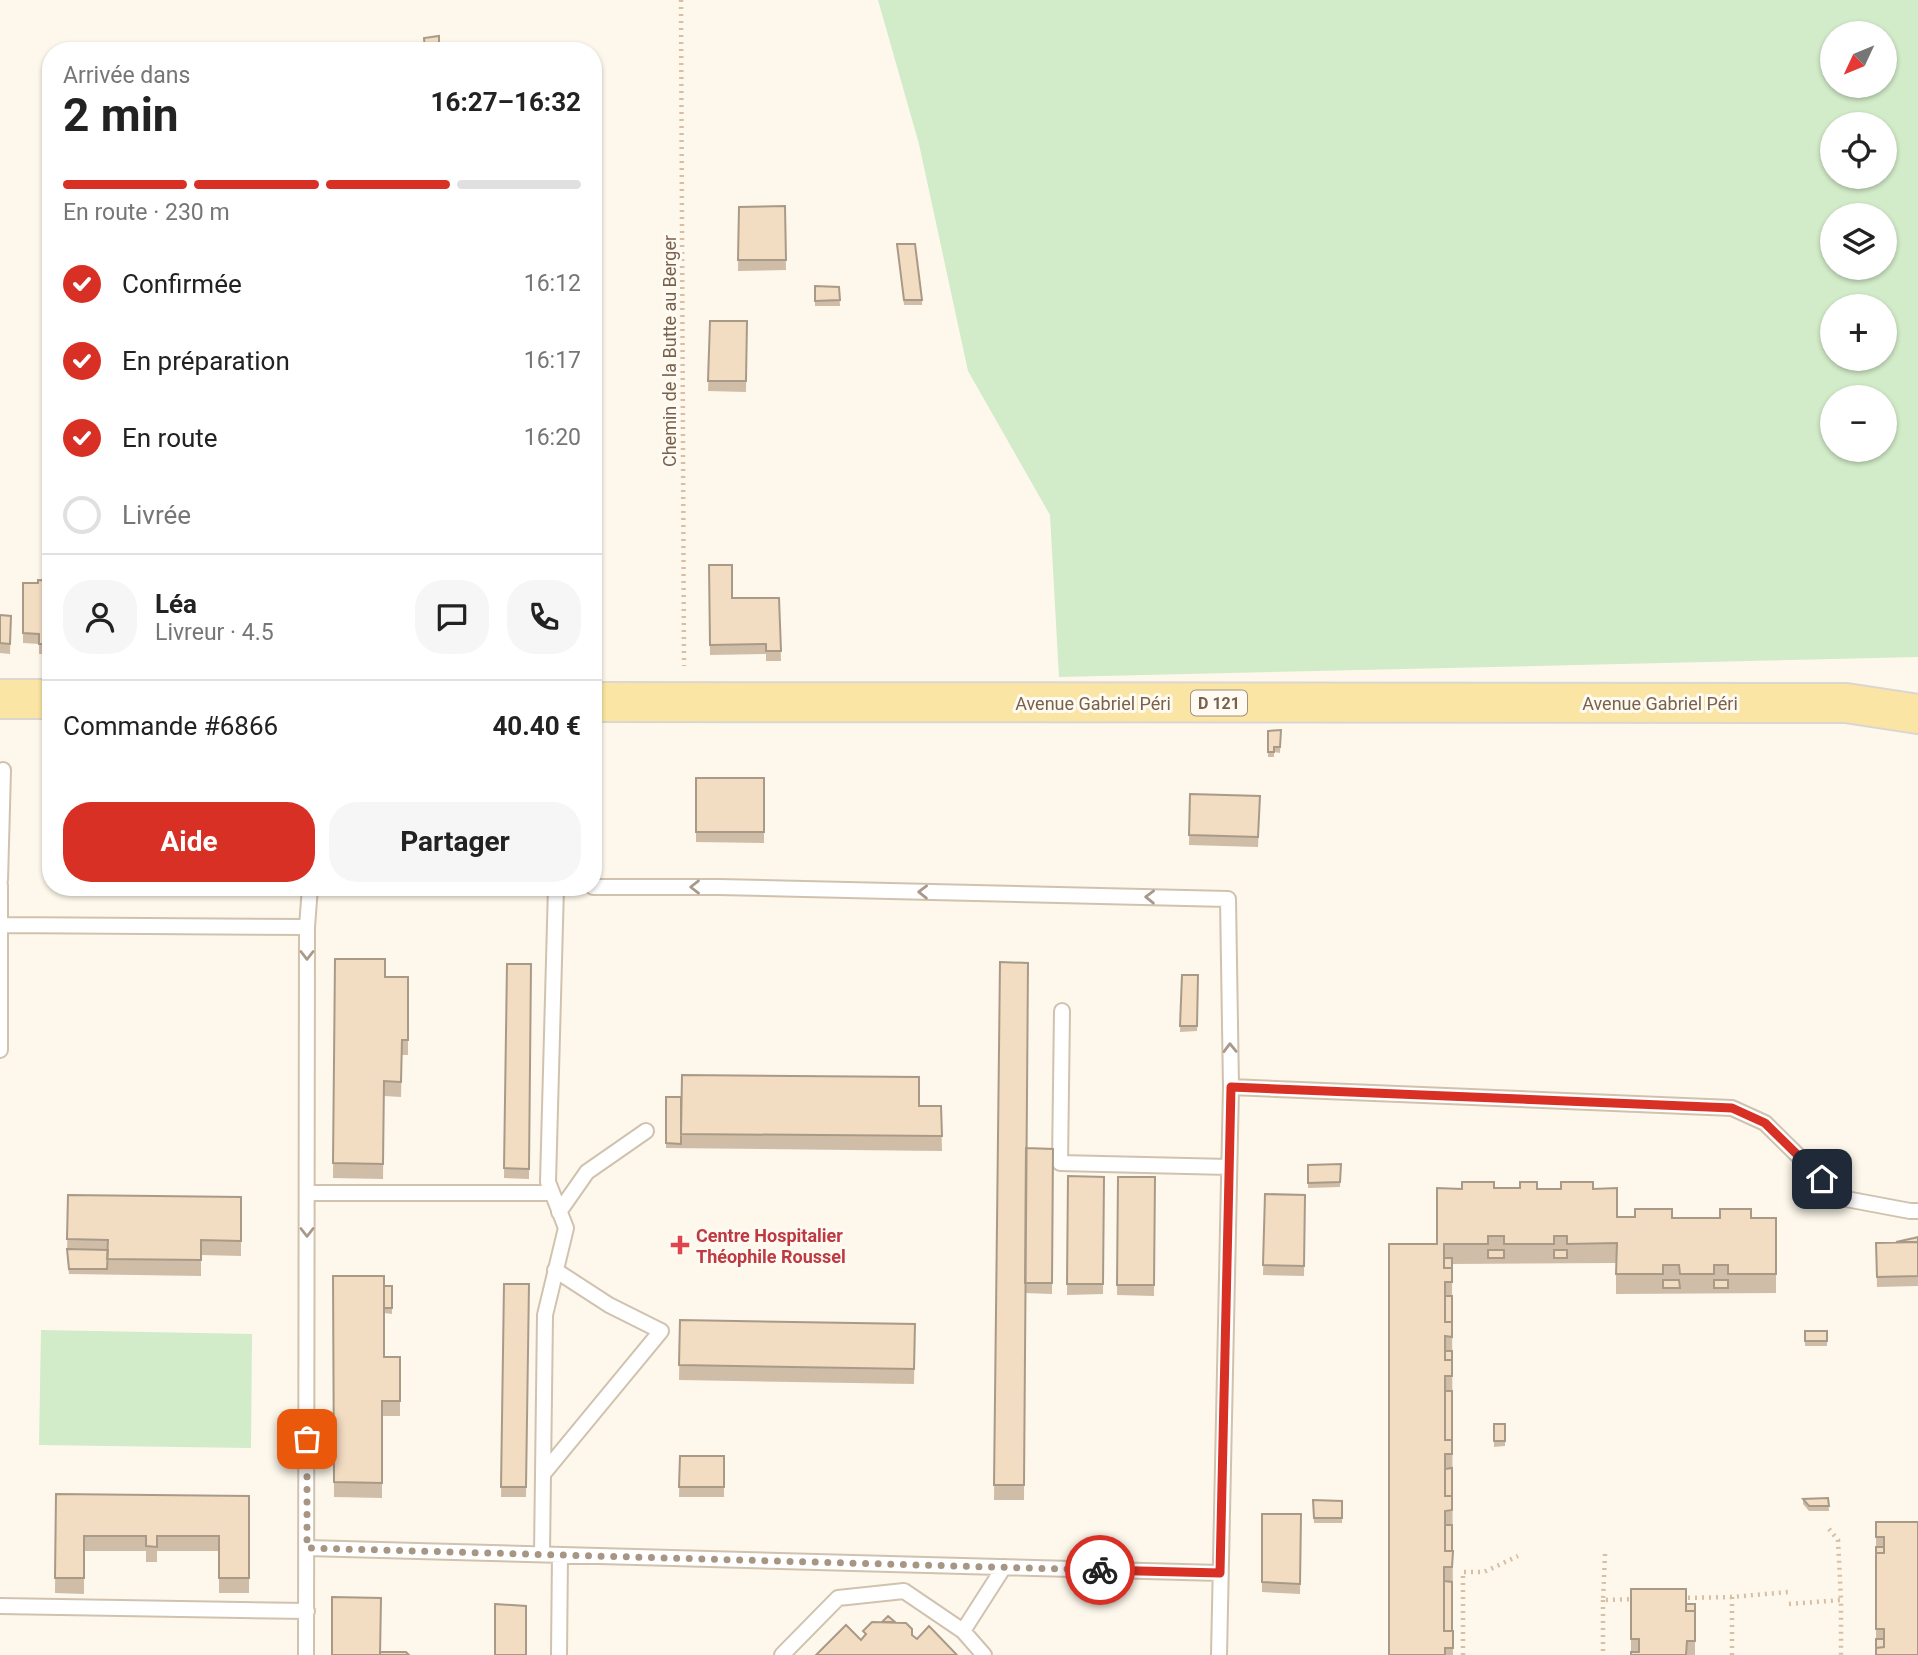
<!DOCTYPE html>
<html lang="fr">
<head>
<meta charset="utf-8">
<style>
  :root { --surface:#fff; --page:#f6f6f6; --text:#222; --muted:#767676; --line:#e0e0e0; --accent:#d93025 }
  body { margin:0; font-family:Roboto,sans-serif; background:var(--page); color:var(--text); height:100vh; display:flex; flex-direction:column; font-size:26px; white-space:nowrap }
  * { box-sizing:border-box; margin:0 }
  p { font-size:23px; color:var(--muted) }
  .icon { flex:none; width:38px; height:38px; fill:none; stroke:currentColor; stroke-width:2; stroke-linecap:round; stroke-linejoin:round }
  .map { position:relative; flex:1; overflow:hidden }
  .drawer { position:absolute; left:42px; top:42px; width:560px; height:854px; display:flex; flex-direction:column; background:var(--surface); border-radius:28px; box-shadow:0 2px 5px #0004 }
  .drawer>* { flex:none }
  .needle { width:46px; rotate:226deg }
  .controls { position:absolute; left:1820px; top:21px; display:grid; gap:14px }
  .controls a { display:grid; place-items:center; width:77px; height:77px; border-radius:50%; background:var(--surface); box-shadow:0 2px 5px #0004; font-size:35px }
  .pin { position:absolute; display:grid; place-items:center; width:60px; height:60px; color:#fff; margin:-30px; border-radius:14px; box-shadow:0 4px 10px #0006 }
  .courier { position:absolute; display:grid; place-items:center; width:70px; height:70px; margin:-35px; border:5px solid #d93025; border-radius:50%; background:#fff; color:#222; box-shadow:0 2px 9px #0007 }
  .summary em { font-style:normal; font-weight:700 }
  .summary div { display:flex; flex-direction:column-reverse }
  .summary { display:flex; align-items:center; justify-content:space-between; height:119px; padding:0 21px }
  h1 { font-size:46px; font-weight:700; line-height:52px }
  .bar { display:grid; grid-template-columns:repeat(4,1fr); gap:10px 7px; align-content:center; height:84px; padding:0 21px }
  .bar i { height:9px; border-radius:5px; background:var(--line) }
  .bar .on { background:var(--accent) }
  .bar p { grid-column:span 4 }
  .line { display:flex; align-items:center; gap:18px; padding:0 21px; border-top:2px solid var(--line) }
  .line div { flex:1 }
  .round { display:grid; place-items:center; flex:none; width:74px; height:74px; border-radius:28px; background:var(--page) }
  ol { padding:0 21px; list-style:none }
  li { display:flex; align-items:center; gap:21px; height:77px }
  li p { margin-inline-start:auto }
  li .icon { padding:7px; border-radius:50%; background:var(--accent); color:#fff; stroke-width:4 }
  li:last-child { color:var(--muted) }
  li i { width:38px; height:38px; border:4px solid var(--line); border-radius:50% }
  .primary-button { display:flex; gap:14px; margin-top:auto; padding:14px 21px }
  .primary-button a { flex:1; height:80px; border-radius:28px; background:var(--accent); color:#fff; font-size:28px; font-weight:700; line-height:80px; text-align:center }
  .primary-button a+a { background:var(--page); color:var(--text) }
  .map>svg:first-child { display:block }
  .green { fill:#d2ebc8; fill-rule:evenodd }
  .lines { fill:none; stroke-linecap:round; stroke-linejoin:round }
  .service-casing { stroke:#d0c2af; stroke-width:18 }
  .primary-casing { stroke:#dcd6d1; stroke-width:42 }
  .path { stroke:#d8bfa4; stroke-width:4.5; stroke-dasharray:2 5; stroke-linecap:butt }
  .service { stroke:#fff; stroke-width:14 }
  .primary { stroke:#fae5a4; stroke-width:38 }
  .wall { fill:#d0bda7 }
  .building { fill:#f2dcc2; stroke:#a99a88; stroke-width:2 }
  .oneway { stroke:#a8998b }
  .done { stroke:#a79684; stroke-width:7; stroke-dasharray:0 12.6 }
  .route { stroke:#d93025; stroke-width:9 }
  .health-dot { fill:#e0444e; stroke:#fffbf2; stroke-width:2.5 }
  .labels { text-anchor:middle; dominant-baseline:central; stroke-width:6; stroke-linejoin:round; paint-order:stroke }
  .shield { fill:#fffbf2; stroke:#a1907e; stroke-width:2 }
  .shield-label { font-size:16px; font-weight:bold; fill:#79624d }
  .street-label { font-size:18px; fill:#79624d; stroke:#fffbf2 }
  .health-label { font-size:18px; font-weight:bold; fill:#be3a42; stroke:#fffbf2; text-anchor:start }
</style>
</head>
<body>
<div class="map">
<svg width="1918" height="1655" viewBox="0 0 1918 1655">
  <rect width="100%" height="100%" fill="#fdf8eb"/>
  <!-- green -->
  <path class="green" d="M 878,0 L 1918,0 L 1918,657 L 1059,677 L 1050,515 L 968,371 L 919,144 ZM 1832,33 L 1885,33 L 1885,86 L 1832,86 ZM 1832,124 L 1885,124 L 1885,177 L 1832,177 ZM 1832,215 L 1885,215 L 1885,268 L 1832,268 ZM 1832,306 L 1885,306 L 1885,359 L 1832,359 ZM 1832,397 L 1885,397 L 1885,450 L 1832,450 Z
    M 41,1330 L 252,1334 L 251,1448 L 39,1445 Z"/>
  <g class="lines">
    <!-- service casing -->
    <g class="service-casing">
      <path id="service" d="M 0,880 L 3,770
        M 0,885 L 0,1050
        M 593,887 L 719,887 L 1228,899 L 1231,1087 L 1219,1655
        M 1,925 L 307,927
        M 1062,1011 L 1060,1163 L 1229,1167
        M 1231,1087 L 1732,1108 L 1765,1123 L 1841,1198 L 1910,1211 L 1918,1211
        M 307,1193 L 552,1193
        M 559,1212 L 587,1172 L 646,1131
        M 543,1474 L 661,1331 L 609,1305 L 555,1270
        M 307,1548 L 1220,1573
        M 542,1554 L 545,1315 L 566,1228 L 548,1182 L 556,887
        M 0,1606 L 307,1611
        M 963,1631 L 1004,1567
        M 306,1655 L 307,927 L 310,887
        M 559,1655 L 560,1555
        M 782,1655 L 838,1598 L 904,1591 L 963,1631 L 984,1655"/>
    </g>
    <!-- primary casing -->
    <g class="primary-casing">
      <path id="primary" d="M 0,699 L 51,699
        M 593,702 L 1846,703 L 1918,714"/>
    </g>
    <!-- path -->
    <path class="path" d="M 681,0 L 684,666
      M 1829,1529 L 1838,1540 L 1841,1600
      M 1605,1554 L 1603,1600 L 1637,1599
      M 1681,1598 L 1732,1597
      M 1603,1600 L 1603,1655
      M 1789,1604 L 1841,1600 L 1841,1655
      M 1463,1655 L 1463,1572 L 1484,1572 L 1518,1556
      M 1732,1655 L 1732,1597 L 1788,1592"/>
    <!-- service -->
    <use href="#service" class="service"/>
    <!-- primary -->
    <use href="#primary" class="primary"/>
  </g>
  <!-- wall -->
  <path class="wall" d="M 785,206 L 786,270 L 738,271 L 739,207 Z
    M 897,244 L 922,300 L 922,305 L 904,305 Z
    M 815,286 L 839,287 L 840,306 L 815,306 Z
    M 710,321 L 747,321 L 746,392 L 708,391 Z
    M 709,565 L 732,598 L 779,598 L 781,661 L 766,661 L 766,654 L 710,655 Z
    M 51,581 L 51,654 L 39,654 L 39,644 L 23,643 L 23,583 L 38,583 Z
    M 0,615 L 11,616 L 10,654 L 0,653 Z
    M 1281,730 L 1280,753 L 1274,752 L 1274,757 L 1268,757 L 1268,731 Z
    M 696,778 L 764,778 L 764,843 L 696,842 Z
    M 1190,794 L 1260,796 L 1258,847 L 1189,845 Z
    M 335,959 L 385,977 L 408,992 L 408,1055 L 402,1055 L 401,1097 L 384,1096 L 383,1179 L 333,1178 Z
    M 1000,962 L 1026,1148 L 1053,1149 L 1052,1294 L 1025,1293 L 1024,1500 L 994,1500 Z
    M 507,964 L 531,964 L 529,1179 L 504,1178 Z
    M 1182,975 L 1198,975 L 1197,1031 L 1180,1032 Z
    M 666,1097 L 941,1106 L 942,1151 L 666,1148 Z
    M 1341,1164 L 1340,1187 L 1308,1188 L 1308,1165 Z
    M 1068,1176 L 1104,1177 L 1103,1294 L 1067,1295 Z
    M 1118,1177 L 1155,1177 L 1154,1296 L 1117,1295 Z
    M 1494,1188 L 1593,1189 L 1617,1217 L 1776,1218 L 1776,1293 L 1616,1294 L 1616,1263 L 1452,1264 L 1453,1655 L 1389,1655 L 1437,1244 Z
    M 1265,1194 L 1305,1195 L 1304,1276 L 1263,1275 Z
    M 68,1195 L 241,1197 L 241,1256 L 201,1255 L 201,1276 L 69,1274 L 67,1255 Z
    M 1918,1237 L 1918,1286 L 1877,1287 L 1876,1243 L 1896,1242 Z
    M 333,1276 L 384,1286 L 392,1308 L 392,1314 L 384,1313 L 384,1357 L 400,1357 L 400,1416 L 382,1416 L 382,1498 L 334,1497 Z
    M 504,1284 L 529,1284 L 526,1497 L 501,1497 Z
    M 680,1320 L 915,1324 L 914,1384 L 679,1380 Z
    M 1805,1331 L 1827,1331 L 1827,1346 L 1805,1346 Z
    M 1494,1424 L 1505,1424 L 1505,1446 L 1494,1447 Z
    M 680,1456 L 724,1456 L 724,1497 L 679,1497 Z
    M 56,1494 L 249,1496 L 249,1593 L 219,1593 L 219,1551 L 157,1551 L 157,1562 L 146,1562 L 146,1551 L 84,1551 L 84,1594 L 55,1593 Z
    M 1828,1498 L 1829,1511 L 1809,1511 L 1803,1504 L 1803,1499 Z
    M 1313,1500 L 1342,1501 L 1342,1523 L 1314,1523 Z
    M 1262,1514 L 1301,1514 L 1300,1594 L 1262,1592 Z
    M 1876,1522 L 1918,1522 L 1918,1655 L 1876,1655 Z
    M 1631,1589 L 1686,1604 L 1695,1604 L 1695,1655 L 1631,1655 Z"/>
  <!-- building -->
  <path class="building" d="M 439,36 L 439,51 L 425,51 L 424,38 Z
    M 785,206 L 786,260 L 738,260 L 739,207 Z
    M 897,244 L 915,244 L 922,300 L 904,300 Z
    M 815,286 L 839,287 L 840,300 L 815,301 Z
    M 710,321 L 747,321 L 746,381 L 708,381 Z
    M 709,565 L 732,565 L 732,598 L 779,598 L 781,651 L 766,651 L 766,644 L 710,645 Z
    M 38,580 L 51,581 L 51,644 L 39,644 L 39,634 L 23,633 L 23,583 L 38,583 Z
    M 0,615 L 11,616 L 10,644 L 0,643 Z
    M 1281,730 L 1280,747 L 1274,747 L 1274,752 L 1268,752 L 1268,731 Z
    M 593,773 L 595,773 L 594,806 L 593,806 Z
    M 696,778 L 764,778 L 764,832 L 696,832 Z
    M 1190,794 L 1260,796 L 1258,837 L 1189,835 Z
    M 335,959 L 385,959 L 385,977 L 408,977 L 408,1040 L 402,1040 L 401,1082 L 384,1081 L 383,1164 L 333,1163 Z
    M 1000,962 L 1028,963 L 1024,1485 L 994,1485 Z
    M 507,964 L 531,964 L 529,1169 L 504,1168 Z
    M 1182,975 L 1198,975 L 1197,1026 L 1180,1026 Z
    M 682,1075 L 919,1077 L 919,1106 L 941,1106 L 942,1136 L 681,1134 Z
    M 666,1097 L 681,1097 L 681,1144 L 666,1143 Z
    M 1026,1148 L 1053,1149 L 1052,1283 L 1025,1283 Z
    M 1341,1164 L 1340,1182 L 1308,1183 L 1308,1165 Z
    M 1068,1176 L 1104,1177 L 1103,1284 L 1067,1284 Z
    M 1118,1177 L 1155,1177 L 1154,1285 L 1117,1285 Z
    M 1462,1182 L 1494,1182 L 1494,1188 L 1520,1188 L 1520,1182 L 1537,1182 L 1537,1189 L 1561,1189 L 1561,1182 L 1593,1182 L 1593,1189 L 1617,1188 L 1617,1217 L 1635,1217 L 1635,1209 L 1672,1209 L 1672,1218 L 1720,1218 L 1720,1209 L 1751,1209 L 1751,1218 L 1776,1218 L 1776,1274 L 1728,1274 L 1728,1265 L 1714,1265 L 1714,1274 L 1680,1274 L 1679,1265 L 1663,1265 L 1663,1274 L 1616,1274 L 1617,1243 L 1567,1244 L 1567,1236 L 1554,1236 L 1554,1244 L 1504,1244 L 1504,1236 L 1488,1236 L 1488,1244 L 1444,1244 L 1444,1268 L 1452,1268 L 1452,1282 L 1445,1282 L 1445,1322 L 1452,1322 L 1452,1337 L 1445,1336 L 1445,1360 L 1452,1360 L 1452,1376 L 1445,1376 L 1445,1440 L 1452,1440 L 1452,1454 L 1445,1454 L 1445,1496 L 1452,1496 L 1452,1510 L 1445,1511 L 1445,1551 L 1453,1551 L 1452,1567 L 1444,1567 L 1444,1631 L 1453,1631 L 1453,1648 L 1445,1648 L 1445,1655 L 1389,1655 L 1389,1244 L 1437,1244 L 1437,1188 L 1462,1189 Z
    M 1265,1194 L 1305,1195 L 1304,1266 L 1263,1265 Z
    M 68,1195 L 241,1197 L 241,1241 L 201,1240 L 201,1260 L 107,1259 L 108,1240 L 67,1239 Z
    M 1918,1237 L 1918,1242 L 1896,1242 L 1914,1238 Z
    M 1918,1242 L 1918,1276 L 1877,1277 L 1876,1243 Z
    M 67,1249 L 108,1250 L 107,1269 L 69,1269 Z
    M 1488,1250 L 1504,1250 L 1504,1258 L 1488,1258 Z
    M 1554,1250 L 1567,1250 L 1567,1258 L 1554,1258 Z
    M 1444,1258 L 1452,1258 L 1452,1268 L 1444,1268 Z
    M 333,1276 L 384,1276 L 384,1357 L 400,1357 L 400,1401 L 382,1401 L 382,1483 L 334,1482 Z
    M 1663,1280 L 1679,1280 L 1680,1288 L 1663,1288 Z
    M 1714,1280 L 1728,1280 L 1728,1288 L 1714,1288 Z
    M 504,1284 L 529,1284 L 526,1487 L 501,1487 Z
    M 384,1286 L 392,1286 L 392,1308 L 384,1308 Z
    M 1445,1296 L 1452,1296 L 1452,1322 L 1445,1322 Z
    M 680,1320 L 915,1324 L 914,1369 L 679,1365 Z
    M 1805,1331 L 1827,1331 L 1827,1341 L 1805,1341 Z
    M 1445,1351 L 1452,1351 L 1452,1360 L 1445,1360 Z
    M 1445,1391 L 1452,1391 L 1452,1440 L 1445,1440 Z
    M 1494,1424 L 1505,1424 L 1505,1441 L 1494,1441 Z
    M 680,1456 L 724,1456 L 724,1487 L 679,1487 Z
    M 1452,1468 L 1452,1496 L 1445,1496 L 1445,1469 Z
    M 56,1494 L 249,1496 L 249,1578 L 219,1578 L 219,1536 L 157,1536 L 157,1547 L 146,1546 L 146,1536 L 84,1536 L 84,1578 L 55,1578 Z
    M 1828,1498 L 1829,1506 L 1809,1506 L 1803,1499 Z
    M 1313,1500 L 1342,1501 L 1342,1518 L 1314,1518 Z
    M 1262,1514 L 1301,1514 L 1300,1584 L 1262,1582 Z
    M 1876,1522 L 1918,1522 L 1918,1655 L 1876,1655 L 1876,1648 L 1884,1647 L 1884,1629 L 1876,1629 L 1876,1553 L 1884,1553 L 1884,1537 L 1876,1537 Z
    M 1445,1525 L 1452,1525 L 1452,1551 L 1445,1551 Z
    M 1876,1547 L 1884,1547 L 1884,1553 L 1876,1553 L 1876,1561 Z
    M 1444,1581 L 1452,1582 L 1452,1631 L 1444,1631 Z
    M 1631,1589 L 1686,1589 L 1686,1611 L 1695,1611 L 1695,1641 L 1687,1641 L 1686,1655 L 1631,1655 L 1631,1652 L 1639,1652 L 1639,1639 L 1631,1639 Z
    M 332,1597 L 381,1598 L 380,1655 L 332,1655 Z
    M 495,1604 L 526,1606 L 526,1655 L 495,1655 Z
    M 1686,1604 L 1695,1604 L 1695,1611 L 1686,1611 Z
    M 888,1616 L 895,1622 L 882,1622 Z
    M 872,1622 L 906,1623 L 912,1629 L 912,1635 L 917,1639 L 929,1626 L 957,1655 L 816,1655 L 846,1625 L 861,1640 L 866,1634 L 863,1631 Z
    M 1876,1639 L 1884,1639 L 1884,1647 L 1876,1648 L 1876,1655 Z
    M 380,1652 L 406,1652 L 409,1655 L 380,1655 Z"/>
  <!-- one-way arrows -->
  <defs><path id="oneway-chevron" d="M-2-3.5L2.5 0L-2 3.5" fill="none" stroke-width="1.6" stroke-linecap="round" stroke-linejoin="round" transform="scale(1.75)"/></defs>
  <g class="oneway">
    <use href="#oneway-chevron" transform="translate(695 887) rotate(-180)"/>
    <use href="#oneway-chevron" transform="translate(923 892) rotate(-179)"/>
    <use href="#oneway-chevron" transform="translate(1150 897) rotate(-179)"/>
    <use href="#oneway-chevron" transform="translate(307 955) rotate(90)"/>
    <use href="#oneway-chevron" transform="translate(1230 1048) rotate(-91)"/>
    <use href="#oneway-chevron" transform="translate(307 1232) rotate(90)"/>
  </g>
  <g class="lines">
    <!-- done -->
    <path class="done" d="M 307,1439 L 307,1548 L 1100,1570"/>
    <!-- route -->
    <path class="route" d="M 1100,1570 L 1220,1573 L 1231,1087 L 1732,1108 L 1765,1123 L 1822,1179"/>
  </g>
  <!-- markers -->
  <path class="health-dot" d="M676.5 1234.5h7v7h7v7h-7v7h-7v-7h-7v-7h7z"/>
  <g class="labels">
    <!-- shield labels -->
    <rect class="shield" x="1191" y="690.5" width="56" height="25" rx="5"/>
    <g class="shield-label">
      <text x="1219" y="703">D 121</text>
    </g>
    <!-- street labels -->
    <g class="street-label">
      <text transform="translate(669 351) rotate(-90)">Chemin de la Butte au Berger</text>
      <text x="1093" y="703">Avenue Gabriel Péri</text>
      <text x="1660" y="703">Avenue Gabriel Péri</text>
    </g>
    <!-- health labels -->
    <g class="health-label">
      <text x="696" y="1235">Centre Hospitalier<tspan x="696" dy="21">Théophile Roussel</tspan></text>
    </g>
  </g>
</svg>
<div class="controls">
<a><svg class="needle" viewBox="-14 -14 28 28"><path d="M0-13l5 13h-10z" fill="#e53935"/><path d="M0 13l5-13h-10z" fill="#767676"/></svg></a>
<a><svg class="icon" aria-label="locate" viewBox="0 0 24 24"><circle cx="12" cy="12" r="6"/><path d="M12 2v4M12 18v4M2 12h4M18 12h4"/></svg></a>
<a><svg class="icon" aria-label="layers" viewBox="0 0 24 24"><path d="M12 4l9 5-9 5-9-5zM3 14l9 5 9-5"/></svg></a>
<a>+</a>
<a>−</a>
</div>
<div class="pin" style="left:307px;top:1439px;background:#ea580c"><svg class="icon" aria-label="bag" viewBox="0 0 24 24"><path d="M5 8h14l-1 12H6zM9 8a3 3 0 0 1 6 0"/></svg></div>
<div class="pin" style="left:1822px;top:1179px;background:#1f2937"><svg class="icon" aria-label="home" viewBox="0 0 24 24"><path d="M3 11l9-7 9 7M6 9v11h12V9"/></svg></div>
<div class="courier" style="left:1100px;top:1570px"><svg class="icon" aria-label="bike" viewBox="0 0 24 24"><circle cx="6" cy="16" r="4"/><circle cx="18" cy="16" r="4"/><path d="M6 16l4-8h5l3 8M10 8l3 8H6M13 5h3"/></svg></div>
<section class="drawer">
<div class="summary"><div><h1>2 min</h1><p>Arrivée dans</p></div><em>16:27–16:32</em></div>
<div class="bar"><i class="on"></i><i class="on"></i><i class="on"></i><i></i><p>En route · 230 m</p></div>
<ol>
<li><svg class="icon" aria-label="check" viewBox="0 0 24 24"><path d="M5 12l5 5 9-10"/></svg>Confirmée<p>16:12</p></li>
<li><svg class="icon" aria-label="check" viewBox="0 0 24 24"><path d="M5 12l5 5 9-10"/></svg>En préparation<p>16:17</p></li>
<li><svg class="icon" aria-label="check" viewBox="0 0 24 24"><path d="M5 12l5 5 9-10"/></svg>En route<p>16:20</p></li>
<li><i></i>Livrée</li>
</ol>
<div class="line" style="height:126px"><a class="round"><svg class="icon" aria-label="person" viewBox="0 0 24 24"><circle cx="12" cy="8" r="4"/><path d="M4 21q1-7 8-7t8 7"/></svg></a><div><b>Léa</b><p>Livreur · 4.5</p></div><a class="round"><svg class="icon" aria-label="chat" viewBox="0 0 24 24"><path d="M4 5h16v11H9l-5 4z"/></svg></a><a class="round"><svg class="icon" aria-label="phone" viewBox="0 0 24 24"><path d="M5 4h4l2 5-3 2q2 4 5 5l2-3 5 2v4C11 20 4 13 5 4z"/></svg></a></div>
<div class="line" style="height:91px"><div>Commande #6866</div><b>40.40 €</b></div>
<div class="primary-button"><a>Aide</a><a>Partager</a></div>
</section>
</div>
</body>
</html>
